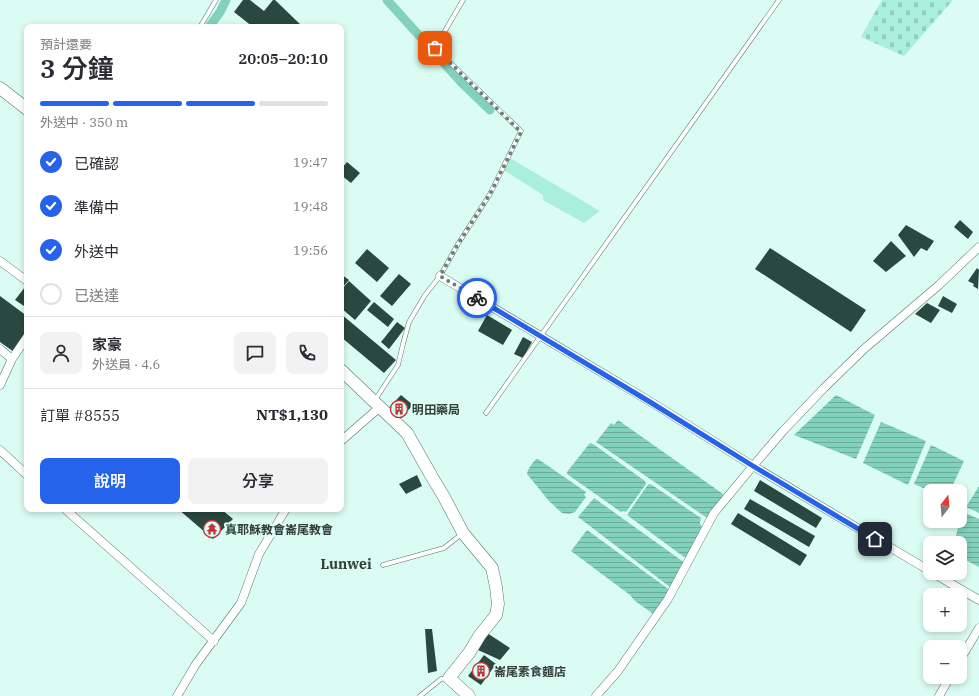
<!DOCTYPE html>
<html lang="zh-TW">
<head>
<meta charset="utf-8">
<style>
  :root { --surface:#fff; --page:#f2f2f3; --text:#2b2b33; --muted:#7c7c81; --line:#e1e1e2; --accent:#2563eb }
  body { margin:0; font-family:"IBM Plex Serif","Noto Sans TC",serif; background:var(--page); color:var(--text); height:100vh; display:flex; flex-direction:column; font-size:15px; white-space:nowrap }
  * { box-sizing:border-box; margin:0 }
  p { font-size:13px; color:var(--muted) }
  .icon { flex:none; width:22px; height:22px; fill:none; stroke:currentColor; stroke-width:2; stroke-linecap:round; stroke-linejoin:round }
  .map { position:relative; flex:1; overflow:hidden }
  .panel { position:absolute; left:24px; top:24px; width:320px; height:488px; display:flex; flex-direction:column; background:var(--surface); border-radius:8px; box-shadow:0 2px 6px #0003 }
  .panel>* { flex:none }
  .needle { width:26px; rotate:16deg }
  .controls { position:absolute; left:923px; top:484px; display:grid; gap:8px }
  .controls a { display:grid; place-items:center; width:44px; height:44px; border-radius:8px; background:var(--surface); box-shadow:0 2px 6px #0003; font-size:20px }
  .pin { position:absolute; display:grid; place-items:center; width:34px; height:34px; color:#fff; margin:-17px; border-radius:8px; box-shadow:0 2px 6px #0006 }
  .courier { position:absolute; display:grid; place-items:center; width:40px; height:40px; margin:-20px; border:3px solid #2563eb; border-radius:50%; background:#fff; color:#222; box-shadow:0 1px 5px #0007 }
  .headline em { font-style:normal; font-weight:600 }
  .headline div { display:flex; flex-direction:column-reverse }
  .headline { display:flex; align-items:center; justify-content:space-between; height:68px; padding:0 16px }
  h1 { font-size:26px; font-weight:600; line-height:30px }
  .bar { display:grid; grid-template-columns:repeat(4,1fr); gap:6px 4px; align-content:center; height:48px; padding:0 16px }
  .bar i { height:5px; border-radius:3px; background:var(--line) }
  .bar .on { background:var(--accent) }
  .bar p { grid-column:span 4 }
  .line { display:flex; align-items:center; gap:10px; padding:0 16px; border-top:1px solid var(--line) }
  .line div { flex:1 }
  .round { display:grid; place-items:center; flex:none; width:42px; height:42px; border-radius:8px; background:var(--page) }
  ol { padding:0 16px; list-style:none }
  li { display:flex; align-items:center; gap:12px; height:44px }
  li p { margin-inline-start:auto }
  li .icon { padding:4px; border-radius:50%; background:var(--accent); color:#fff; stroke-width:4 }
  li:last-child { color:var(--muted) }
  li i { width:22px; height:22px; border:2px solid var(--line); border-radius:50% }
  .action { display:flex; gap:8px; margin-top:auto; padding:8px 16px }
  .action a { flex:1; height:46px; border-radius:8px; background:var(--accent); color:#fff; font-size:16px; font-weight:600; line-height:46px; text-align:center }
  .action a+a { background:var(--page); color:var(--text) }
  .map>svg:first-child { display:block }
  .green { fill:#a9efda }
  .cemetery { fill:url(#cemetery-stones) }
  .water { fill:url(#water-rules) }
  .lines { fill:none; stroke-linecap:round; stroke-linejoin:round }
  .canal { stroke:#81d1bb; stroke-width:9 }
  .building { fill:#2b4840 }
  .lane-casing { stroke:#56746b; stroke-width:5 }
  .street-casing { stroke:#56746b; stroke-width:9 }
  .secondary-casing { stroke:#56746b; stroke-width:13 }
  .lane { stroke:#fff; stroke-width:4 }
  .street { stroke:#fff; stroke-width:8 }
  .secondary { stroke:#fff; stroke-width:12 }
  .done { stroke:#6c807a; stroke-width:4; stroke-dasharray:0 7.2 }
  .route { stroke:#2563eb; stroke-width:5 }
  .labels { text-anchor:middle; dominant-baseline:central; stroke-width:4; stroke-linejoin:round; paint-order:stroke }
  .poi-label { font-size:12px; font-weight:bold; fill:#313e3a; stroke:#dafcf2; text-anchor:start }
  .quarter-label { font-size:14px; font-weight:bold; fill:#313e3a; stroke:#dafcf2 }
</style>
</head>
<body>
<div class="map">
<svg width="979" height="696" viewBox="0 0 979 696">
  <defs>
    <pattern id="cemetery-stones" width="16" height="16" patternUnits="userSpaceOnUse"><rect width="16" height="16" fill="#a9efda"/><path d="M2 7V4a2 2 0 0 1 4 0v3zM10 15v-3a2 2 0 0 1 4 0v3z" fill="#92cebc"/></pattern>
    <pattern id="water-rules" width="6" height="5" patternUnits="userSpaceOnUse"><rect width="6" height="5" fill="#81d1bb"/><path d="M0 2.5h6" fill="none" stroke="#6aab99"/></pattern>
  </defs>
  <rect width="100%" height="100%" fill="#dafcf2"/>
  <!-- green -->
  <path class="green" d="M 508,157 L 600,211 L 584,223 L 543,200 L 543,195 L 502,169 Z"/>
  <!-- cemetery -->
  <path class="cemetery" d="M 882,0 L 953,0 L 904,56 L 861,37 Z"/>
  <!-- water -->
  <path class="water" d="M 836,395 L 875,415 L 856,459 L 794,435 Z
    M 618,420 L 723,494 L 724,497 L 710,520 L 596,442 L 611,423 L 614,425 Z
    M 881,422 L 926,441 L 908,485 L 863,463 Z
    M 591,443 L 593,444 L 645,481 L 646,484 L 626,512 L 623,511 L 621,512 L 567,474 L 567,472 L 589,444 Z
    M 931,445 L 964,461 L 950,491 L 930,491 L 914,484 Z
    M 536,459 L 538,459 L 586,492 L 584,495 L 586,497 L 575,512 L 569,514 L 562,513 L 549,501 L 527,474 C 528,468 532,464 536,459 Z
    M 649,484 L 652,485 L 701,518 L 700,522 L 700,524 L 702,526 L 687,557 L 684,557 L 627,515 L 647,486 Z
    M 979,486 L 979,513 L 966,507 Z
    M 594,498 L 685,563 L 670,587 L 578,517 Z
    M 965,513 L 979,519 L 979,567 L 960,557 L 960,543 L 954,543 L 959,524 Z
    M 587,530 L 671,591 L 659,612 L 652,613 L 635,601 L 630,595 L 571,551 Z"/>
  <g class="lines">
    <!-- canal -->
    <path class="canal" d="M 387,0 L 462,83 L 490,110
      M 209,27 L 220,12 L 226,0"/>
  </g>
  <!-- building -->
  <path class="building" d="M 243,0 L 250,0 L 264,11 L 273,0 L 275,0 L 303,27 L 280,27 L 275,24 L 272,27 L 253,27 L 234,12 Z
    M 347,162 L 360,173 L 351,183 L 341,175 L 341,169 Z
    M 960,220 L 973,232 L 968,239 L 954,227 Z
    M 906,225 L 934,241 L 927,251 L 921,248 L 914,257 L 898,235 Z
    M 891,241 L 906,256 L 886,272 L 873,261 Z
    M 770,248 L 866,310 L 851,332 L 755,269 Z
    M 367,249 L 389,268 L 377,282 L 355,263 Z
    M 977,268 L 979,270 L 978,289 L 973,286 L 974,284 L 968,281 Z
    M 341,274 L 349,280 L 341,289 Z
    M 399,274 L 411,284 L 392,306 L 380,296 Z
    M 349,281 L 371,301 L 355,320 L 341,308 L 341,290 Z
    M 25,287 L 27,288 L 27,308 L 15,300 Z
    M 0,296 L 27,316 L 27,333 L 14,352 L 0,342 Z
    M 943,296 L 957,304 L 952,313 L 938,306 Z
    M 374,302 L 394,319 L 388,327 L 367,310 Z
    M 927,303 L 940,310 L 931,323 L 915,314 Z
    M 341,314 L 396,360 L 384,373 L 341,337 Z
    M 487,315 L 512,330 L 503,345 L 478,331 Z
    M 397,322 L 405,328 L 389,349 L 381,342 Z
    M 523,337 L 532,342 L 523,358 L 514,354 Z
    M 401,395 L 413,405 L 397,422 L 385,412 Z
    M 417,475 L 422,486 L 406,494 L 399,484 Z
    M 760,480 L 822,518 L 816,528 L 754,491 Z
    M 750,499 L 815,536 L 809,547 L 744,509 Z
    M 178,509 L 221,509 L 233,519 L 213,539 Z
    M 738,513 L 807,555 L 800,566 L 731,524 Z
    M 425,629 L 432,629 L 437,671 L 428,673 Z
    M 487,633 L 510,648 L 500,660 L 478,650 Z
    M 484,655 L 496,664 L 481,685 L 468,676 Z"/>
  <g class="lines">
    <!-- lane casing -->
    <g class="lane-casing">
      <path id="lane" d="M 200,27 L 216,0
        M 375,400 L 398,365 L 403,344 L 409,322 L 425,295 L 440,276 L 458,244 L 490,194 L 521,131 L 435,48 L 463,0
        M 486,413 L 779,0
        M 383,565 L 444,548 L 463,533
        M 420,696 L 441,679 L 448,678"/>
    </g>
    <!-- street casing -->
    <g class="street-casing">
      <path id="street" d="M 0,261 L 27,281
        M 440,276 L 651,402 L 753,466 L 930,571
        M 0,349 L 12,359
        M 0,385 L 12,359 L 27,337
        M 341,441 L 380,407
        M 0,450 L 27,475
        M 65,509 L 214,641
        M 933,573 L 979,600
        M 960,660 L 979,628
        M 177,696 L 196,664 L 241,603 L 259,554 L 286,509
        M 596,696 L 618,671 L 668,599 L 714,513 L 753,466 L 783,431 L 824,388 L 864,349 L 939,285 L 979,247
        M 939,696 L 950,677"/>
    </g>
    <!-- secondary casing -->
    <g class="secondary-casing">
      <path id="secondary" d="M 0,88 L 27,109
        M 341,370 L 407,433 L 432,477 L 444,497 L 463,533 L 492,568 L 496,587 L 498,604 L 496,615 L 480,635 L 469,653 L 449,678 L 469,696"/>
    </g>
    <!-- lane -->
    <use href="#lane" class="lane"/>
    <!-- street -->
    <use href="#street" class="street"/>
    <!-- secondary -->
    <use href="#secondary" class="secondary"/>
  </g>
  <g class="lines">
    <!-- done -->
    <path class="done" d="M 435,48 L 521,132 L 490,194 L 458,244 L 440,276 L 477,298"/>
    <!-- route -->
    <path class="route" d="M 477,298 L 650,402 L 753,466 L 875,539"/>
  </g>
  <!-- icons -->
  <defs>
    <g id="building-ring" transform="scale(0.9)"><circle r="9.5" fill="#dafcf2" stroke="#c23336" stroke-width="1.5"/><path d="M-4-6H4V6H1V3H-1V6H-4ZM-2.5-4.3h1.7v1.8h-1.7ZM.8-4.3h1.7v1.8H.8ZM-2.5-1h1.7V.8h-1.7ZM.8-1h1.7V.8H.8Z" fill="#c23336"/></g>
    <g id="temple-ring" transform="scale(0.9)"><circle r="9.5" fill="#dafcf2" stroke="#c23336" stroke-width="1.5"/><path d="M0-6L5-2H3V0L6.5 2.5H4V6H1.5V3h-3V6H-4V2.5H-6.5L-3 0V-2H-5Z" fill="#c23336"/></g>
  </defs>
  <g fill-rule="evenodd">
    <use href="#building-ring" x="399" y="409"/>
    <use href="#temple-ring" x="212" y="529"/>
    <use href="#building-ring" x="481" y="671"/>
  </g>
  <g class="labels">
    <!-- poi labels -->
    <g class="poi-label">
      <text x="412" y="409">明田藥局</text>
      <text x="225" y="529">真耶穌教會崙尾教會</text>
      <text x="494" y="671">崙尾素食麵店</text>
    </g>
    <!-- quarter labels -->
    <g class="quarter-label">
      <text x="346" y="564">Lunwei</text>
    </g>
  </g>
</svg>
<div class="controls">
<a><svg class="needle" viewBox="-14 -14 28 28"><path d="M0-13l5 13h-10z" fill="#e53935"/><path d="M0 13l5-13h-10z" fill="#7c7c81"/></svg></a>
<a><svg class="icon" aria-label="layers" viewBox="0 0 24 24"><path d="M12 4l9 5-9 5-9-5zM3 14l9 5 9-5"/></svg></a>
<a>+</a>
<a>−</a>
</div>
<div class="pin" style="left:435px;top:48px;background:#ea580c"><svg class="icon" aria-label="bag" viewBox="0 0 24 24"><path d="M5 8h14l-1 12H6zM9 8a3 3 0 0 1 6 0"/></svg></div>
<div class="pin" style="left:875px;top:539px;background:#1f2937"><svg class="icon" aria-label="home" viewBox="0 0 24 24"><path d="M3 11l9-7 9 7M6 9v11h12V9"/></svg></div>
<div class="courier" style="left:477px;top:298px"><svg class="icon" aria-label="bike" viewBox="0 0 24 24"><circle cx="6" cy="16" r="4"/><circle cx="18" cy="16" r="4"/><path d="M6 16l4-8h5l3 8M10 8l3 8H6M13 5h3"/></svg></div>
<section class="panel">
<div class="headline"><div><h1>3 分鐘</h1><p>預計還要</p></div><em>20:05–20:10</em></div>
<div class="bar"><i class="on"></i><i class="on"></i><i class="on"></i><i></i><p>外送中 · 350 m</p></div>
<ol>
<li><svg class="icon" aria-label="check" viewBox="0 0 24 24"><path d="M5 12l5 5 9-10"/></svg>已確認<p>19:47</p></li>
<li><svg class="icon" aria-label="check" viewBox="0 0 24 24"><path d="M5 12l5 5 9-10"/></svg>準備中<p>19:48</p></li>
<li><svg class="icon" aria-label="check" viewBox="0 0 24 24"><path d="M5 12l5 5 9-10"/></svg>外送中<p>19:56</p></li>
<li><i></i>已送達</li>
</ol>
<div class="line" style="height:72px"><a class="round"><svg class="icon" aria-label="person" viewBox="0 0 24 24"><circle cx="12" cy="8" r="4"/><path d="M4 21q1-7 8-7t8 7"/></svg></a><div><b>家豪</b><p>外送員 · 4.6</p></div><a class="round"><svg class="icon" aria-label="chat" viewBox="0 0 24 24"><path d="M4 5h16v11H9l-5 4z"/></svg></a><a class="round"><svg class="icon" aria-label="phone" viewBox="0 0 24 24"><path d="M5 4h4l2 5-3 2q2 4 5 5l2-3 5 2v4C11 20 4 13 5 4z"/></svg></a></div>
<div class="line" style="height:52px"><div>訂單 #8555</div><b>NT$1,130</b></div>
<div class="action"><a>說明</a><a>分享</a></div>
</section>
</div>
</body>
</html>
